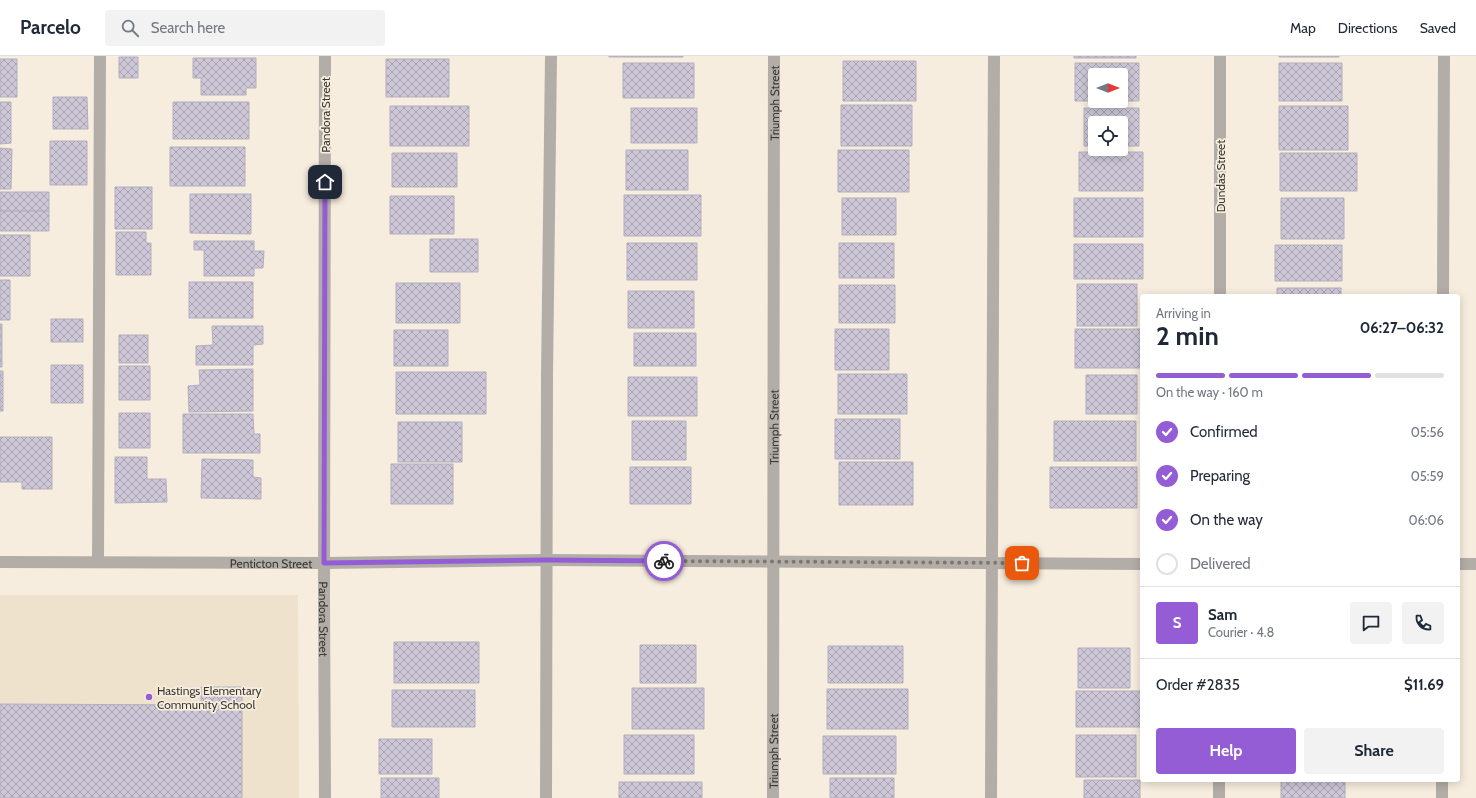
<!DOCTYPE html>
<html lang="en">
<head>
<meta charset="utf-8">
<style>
  :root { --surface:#fff; --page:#f2f2f3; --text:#1f2937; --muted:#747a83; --line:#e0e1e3; --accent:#955dd5 }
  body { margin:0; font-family:Cabin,sans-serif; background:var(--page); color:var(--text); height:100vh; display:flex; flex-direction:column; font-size:15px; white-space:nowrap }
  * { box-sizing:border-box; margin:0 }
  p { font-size:13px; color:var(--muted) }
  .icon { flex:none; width:22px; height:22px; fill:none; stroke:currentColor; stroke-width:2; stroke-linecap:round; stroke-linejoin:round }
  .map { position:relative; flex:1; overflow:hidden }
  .details { position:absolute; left:1140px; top:238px; width:320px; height:488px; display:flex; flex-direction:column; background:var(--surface); border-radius:4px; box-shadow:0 2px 10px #0003 }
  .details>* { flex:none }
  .needle { width:26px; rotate:90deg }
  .buttons { position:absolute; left:1088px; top:12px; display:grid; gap:8px }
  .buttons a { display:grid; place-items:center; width:40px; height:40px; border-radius:4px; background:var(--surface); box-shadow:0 2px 10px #0003; font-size:20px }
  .pin { position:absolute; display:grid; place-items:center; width:34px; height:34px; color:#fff; margin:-17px; border-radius:8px; box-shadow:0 2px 6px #0006 }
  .courier { position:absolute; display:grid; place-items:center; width:40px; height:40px; margin:-20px; border:3px solid #955dd5; border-radius:50%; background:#fff; color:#222; box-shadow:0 1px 5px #0007 }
  .head em { font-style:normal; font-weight:800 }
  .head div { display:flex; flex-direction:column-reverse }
  .head { display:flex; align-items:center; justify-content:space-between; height:68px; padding:0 16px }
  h1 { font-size:26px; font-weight:800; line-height:30px }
  .bar { display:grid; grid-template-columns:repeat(4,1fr); gap:6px 4px; align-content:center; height:48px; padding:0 16px }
  .bar i { height:5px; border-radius:3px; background:var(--line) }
  .bar .selected { background:var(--accent) }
  .bar p { grid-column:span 4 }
  .line { display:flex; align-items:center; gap:10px; padding:0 16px; border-top:1px solid var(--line) }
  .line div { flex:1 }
  .round { display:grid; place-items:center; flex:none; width:42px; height:42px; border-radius:4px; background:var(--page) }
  ol { padding:0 16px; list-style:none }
  li { display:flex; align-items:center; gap:12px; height:44px }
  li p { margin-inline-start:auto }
  li .icon { padding:4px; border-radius:50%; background:var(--accent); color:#fff; stroke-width:4 }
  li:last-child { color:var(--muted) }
  li i { width:22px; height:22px; border:2px solid var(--line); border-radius:50% }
  .action { display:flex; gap:8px; margin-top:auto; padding:8px 16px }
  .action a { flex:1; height:46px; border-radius:4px; background:var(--accent); color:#fff; font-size:16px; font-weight:800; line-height:46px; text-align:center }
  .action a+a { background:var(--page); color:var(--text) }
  header { display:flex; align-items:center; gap:24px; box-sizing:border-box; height:56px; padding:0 20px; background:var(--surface); border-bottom:1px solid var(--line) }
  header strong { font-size:19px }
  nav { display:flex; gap:22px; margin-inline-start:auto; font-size:14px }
  .search { width:280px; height:36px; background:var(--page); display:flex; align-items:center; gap:10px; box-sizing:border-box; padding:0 14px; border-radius:4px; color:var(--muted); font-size:15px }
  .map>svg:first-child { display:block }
  .built { fill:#efe2cc }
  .building { fill:url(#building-cross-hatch); stroke:#b4afbe; fill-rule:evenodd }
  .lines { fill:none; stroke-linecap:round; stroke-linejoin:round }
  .minor { stroke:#b2aea7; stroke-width:12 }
  .done { stroke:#7d776e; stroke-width:4; stroke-dasharray:0 7.2 }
  .route { stroke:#955dd5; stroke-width:5 }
  .poi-dot { fill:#955dd5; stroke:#f7edde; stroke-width:1.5 }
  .labels { text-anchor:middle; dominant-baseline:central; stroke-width:3.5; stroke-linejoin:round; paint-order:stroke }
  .street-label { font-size:12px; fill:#3b3832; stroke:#f7edde }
  .poi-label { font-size:12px; fill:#3b3832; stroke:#f7edde; text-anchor:start }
</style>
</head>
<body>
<header>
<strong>Parcelo</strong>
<div class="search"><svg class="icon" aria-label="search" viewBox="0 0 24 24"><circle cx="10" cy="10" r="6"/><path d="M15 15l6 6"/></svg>Search here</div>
<nav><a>Map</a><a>Directions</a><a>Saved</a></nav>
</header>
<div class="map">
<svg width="1476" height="742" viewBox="0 0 1476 742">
  <defs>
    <pattern id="building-cross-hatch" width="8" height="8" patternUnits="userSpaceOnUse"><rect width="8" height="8" fill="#cdc7d7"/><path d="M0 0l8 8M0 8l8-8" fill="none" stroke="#a8a3af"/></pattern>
  </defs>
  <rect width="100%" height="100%" fill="#f7edde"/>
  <!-- built -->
  <path class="built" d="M 0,539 L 298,539 L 299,742 L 0,742 Z"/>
  <!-- building -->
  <path class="building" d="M 609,0 L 683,0 L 683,1 L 609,1 Z
    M 1074,0 L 1136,0 L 1136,2 L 1074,2 Z
    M 1279,0 L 1339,0 L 1339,1 L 1279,1 Z
    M 119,1 L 138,1 L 138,22 L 119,22 Z
    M 193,2 L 256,2 L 256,32 L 246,32 L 246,39 L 201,39 L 201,22 L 193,22 Z
    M 0,3 L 17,3 L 17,41 L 0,41 Z
    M 386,3 L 449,3 L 449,41 L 386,41 Z
    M 843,5 L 916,5 L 916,45 L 843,45 Z
    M 623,7 L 694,7 L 694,42 L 623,42 Z
    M 1075,7 L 1139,7 L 1139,45 L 1075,45 ZM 1095,19 L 1121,19 L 1121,45 L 1095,45 Z
    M 1279,7 L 1342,7 L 1342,45 L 1279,45 Z
    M 53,41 L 87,41 L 88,73 L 53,73 Z
    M 0,46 L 11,46 L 11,87 L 0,88 Z
    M 173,46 L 249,46 L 249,83 L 173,83 Z
    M 841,49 L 912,49 L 912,90 L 841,90 Z
    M 390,50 L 469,50 L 469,90 L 390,90 Z
    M 1279,50 L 1348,50 L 1348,94 L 1279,94 Z
    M 631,52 L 697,52 L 697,87 L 631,87 Z
    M 1084,52 L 1139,52 L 1139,90 L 1121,90 L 1121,67 L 1095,67 L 1095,90 L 1084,90 Z
    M 50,85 L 87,85 L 87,129 L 50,129 Z
    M 170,91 L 245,91 L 245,130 L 170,130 Z
    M 0,92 L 12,93 L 11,133 L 0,133 Z
    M 626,94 L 688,94 L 688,134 L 626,134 Z
    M 838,94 L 909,94 L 909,136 L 838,136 Z
    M 1079,96 L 1143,96 L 1143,135 L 1079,135 Z
    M 392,97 L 457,97 L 457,131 L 392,131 Z
    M 1280,97 L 1357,97 L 1357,135 L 1280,135 Z
    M 115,131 L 152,131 L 152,173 L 115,173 Z
    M 0,136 L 49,136 L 49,155 L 0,155 Z
    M 190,138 L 251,138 L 251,178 L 190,177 Z
    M 624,139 L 701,139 L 701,180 L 624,180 Z
    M 390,140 L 454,140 L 454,178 L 390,178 Z
    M 842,142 L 896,142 L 896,179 L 842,179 Z
    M 1074,142 L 1143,142 L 1143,181 L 1074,181 Z
    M 1281,142 L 1344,142 L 1344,183 L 1281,183 Z
    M 0,155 L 49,155 L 49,175 L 0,175 Z
    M 116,176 L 146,176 L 146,187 L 151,187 L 151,219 L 116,219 Z
    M 0,179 L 30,179 L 30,220 L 0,220 Z
    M 430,183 L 478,183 L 478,216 L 430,216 Z
    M 194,185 L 254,185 L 254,195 L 264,195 L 263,212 L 254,212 L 254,220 L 204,220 L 204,194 L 194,194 Z
    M 627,187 L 697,187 L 697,224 L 627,224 Z
    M 839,187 L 894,187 L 894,222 L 839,222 Z
    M 1074,188 L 1143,188 L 1143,223 L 1074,223 Z
    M 1275,189 L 1342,189 L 1342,225 L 1275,225 Z
    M 0,224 L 10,224 L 10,264 L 0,264 Z
    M 189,226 L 253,226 L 253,262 L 189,262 Z
    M 396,227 L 460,227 L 460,267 L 396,267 Z
    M 1077,228 L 1137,228 L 1137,270 L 1077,270 Z
    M 839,229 L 895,229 L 895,267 L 839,267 Z
    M 1277,232 L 1341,232 L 1341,240 L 1277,240 Z
    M 628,235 L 694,235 L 694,272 L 628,272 Z
    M 51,263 L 83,263 L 83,286 L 51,286 Z
    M 0,268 L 2,268 L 2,311 L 0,311 Z
    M 212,270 L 263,270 L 263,288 L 253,289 L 253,309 L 196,309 L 196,290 L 213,289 Z
    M 835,273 L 889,273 L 889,314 L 835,314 Z
    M 1075,273 L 1140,273 L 1140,312 L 1075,312 Z
    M 394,274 L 448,274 L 448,310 L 394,310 Z
    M 634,277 L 696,277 L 696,310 L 634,310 Z
    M 119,279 L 148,279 L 148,307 L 119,307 Z
    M 51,309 L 83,309 L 83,347 L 51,347 Z
    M 119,310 L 150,310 L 150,344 L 119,344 Z
    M 253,313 L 253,355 L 189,356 L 188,330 L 200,329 L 199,314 Z
    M 0,315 L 3,315 L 3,355 L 0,355 Z
    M 396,316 L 486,316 L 486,358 L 396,358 Z
    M 838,318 L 907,318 L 907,358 L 838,358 Z
    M 1086,319 L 1137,319 L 1137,358 L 1086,358 Z
    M 628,321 L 697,321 L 697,360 L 628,360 Z
    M 119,357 L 150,357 L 150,392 L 119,392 Z
    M 183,358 L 253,358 L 254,378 L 260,378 L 260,397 L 183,397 Z
    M 835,363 L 900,363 L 900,403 L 835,403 Z
    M 632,365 L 686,365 L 686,404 L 632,404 Z
    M 1054,365 L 1136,365 L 1136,405 L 1054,405 Z
    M 398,366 L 462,366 L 462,406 L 398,406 Z
    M 0,381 L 52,381 L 52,433 L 22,433 L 22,426 L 0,426 Z
    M 115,401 L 147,401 L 147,423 L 166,423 L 167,446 L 115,447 Z
    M 202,403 L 253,404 L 253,421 L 261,422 L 261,443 L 201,442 Z
    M 839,406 L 913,406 L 913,449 L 839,449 Z
    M 391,408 L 453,408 L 453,448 L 391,448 Z
    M 630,411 L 691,411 L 691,448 L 630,448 Z
    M 1050,411 L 1137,411 L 1137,452 L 1050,452 Z
    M 394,586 L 479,586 L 479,627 L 394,627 Z
    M 640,589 L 696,589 L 696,627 L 640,627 Z
    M 828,590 L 903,590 L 903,627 L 828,627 Z
    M 1078,592 L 1130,592 L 1130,632 L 1078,632 Z
    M 201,631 L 242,631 L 242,742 L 0,742 L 0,648 L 201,649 Z
    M 632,632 L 704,632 L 704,673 L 632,673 Z
    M 827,633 L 908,633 L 908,673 L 827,673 Z
    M 392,634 L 475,634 L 475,671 L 392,671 Z
    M 1076,635 L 1142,635 L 1142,671 L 1076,671 Z
    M 624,679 L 694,679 L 694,718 L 624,718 Z
    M 1076,679 L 1136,679 L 1136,721 L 1076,721 Z
    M 823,680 L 896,680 L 896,718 L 823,718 Z
    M 379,683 L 432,683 L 432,718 L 379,718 Z
    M 381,722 L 439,722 L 439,742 L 381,742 Z
    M 830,722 L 894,722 L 894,742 L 830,742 Z
    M 1084,724 L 1140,724 L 1140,742 L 1084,742 Z
    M 1281,724 L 1345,724 L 1345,742 L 1281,742 Z
    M 619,726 L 702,726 L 702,742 L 619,742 Z"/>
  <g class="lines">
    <!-- minor -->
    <g class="minor">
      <path id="s1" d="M 325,0 L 324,542 L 325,742"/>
      <path d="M 1220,0 L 1220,240"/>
      <path d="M 1443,240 L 1444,0"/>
      <path id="s2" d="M 0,506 L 324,507 L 547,504 L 1142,508"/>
      <path d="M 98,506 L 100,0"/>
      <path d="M 1458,508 L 1476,508"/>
      <path d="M 1442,724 L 1442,742"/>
      <path d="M 546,742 L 547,319 L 551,0"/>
      <path id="s3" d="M 773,742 L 774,0"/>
      <path d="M 991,742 L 994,0"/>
      <path d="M 1219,742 L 1219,724"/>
    </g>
  </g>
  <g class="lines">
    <!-- done -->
    <path class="done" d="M 664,505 L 1022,507"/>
    <!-- route -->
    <path class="route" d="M 325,126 L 324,507 L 547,504 L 664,505"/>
  </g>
  <!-- markers -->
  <circle class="poi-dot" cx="149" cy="641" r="4"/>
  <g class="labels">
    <!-- street labels -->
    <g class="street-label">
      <text stroke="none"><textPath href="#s3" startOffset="695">Triumph Street</textPath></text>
      <text transform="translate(325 59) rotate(-90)">Pandora Street</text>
      <text transform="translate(1220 120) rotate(-90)">Dundas Street</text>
      <text stroke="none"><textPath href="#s3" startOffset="371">Triumph Street</textPath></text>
      <text stroke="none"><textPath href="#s2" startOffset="271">Penticton Street</textPath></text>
      <text stroke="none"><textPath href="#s1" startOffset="563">Pandora Street</textPath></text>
      <text stroke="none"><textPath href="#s3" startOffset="47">Triumph Street</textPath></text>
    </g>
    <!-- poi labels -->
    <g class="poi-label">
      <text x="157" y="634">Hastings Elementary<tspan x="157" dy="14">Community School</tspan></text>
    </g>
  </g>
</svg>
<div class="buttons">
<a><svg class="needle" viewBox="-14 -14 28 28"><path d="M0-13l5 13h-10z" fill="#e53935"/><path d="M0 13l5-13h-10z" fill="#747a83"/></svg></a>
<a><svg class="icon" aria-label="locate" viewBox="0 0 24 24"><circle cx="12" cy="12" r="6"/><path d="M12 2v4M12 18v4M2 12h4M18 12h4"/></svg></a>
</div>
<div class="pin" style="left:1022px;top:507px;background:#ea580c"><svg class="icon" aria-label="bag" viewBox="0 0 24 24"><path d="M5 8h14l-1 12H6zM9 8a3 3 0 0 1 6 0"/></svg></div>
<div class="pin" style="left:325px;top:126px;background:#1f2937"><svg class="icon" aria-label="home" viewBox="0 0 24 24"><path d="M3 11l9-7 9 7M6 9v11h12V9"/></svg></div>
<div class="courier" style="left:664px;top:505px"><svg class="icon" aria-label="bike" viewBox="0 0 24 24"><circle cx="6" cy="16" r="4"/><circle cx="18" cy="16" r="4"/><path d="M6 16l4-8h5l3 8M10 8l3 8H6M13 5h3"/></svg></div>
<section class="details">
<div class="head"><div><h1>2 min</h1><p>Arriving in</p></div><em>06:27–06:32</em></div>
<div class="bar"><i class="selected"></i><i class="selected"></i><i class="selected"></i><i></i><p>On the way · 160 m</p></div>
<ol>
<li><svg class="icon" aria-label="check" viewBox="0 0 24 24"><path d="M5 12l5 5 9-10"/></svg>Confirmed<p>05:56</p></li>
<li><svg class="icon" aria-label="check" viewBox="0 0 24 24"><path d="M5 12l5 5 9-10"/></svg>Preparing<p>05:59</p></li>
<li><svg class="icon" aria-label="check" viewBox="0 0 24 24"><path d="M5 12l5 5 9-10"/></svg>On the way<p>06:06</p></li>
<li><i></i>Delivered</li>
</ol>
<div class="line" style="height:72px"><b class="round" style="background:var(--accent);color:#fff">S</b><div><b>Sam</b><p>Courier · 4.8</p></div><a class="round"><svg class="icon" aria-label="chat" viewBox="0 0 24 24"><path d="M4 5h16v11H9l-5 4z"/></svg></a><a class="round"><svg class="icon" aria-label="phone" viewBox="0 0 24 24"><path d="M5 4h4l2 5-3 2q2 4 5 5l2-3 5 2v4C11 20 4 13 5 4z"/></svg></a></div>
<div class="line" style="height:52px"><div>Order #2835</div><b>$11.69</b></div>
<div class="action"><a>Help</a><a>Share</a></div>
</section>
</div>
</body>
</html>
